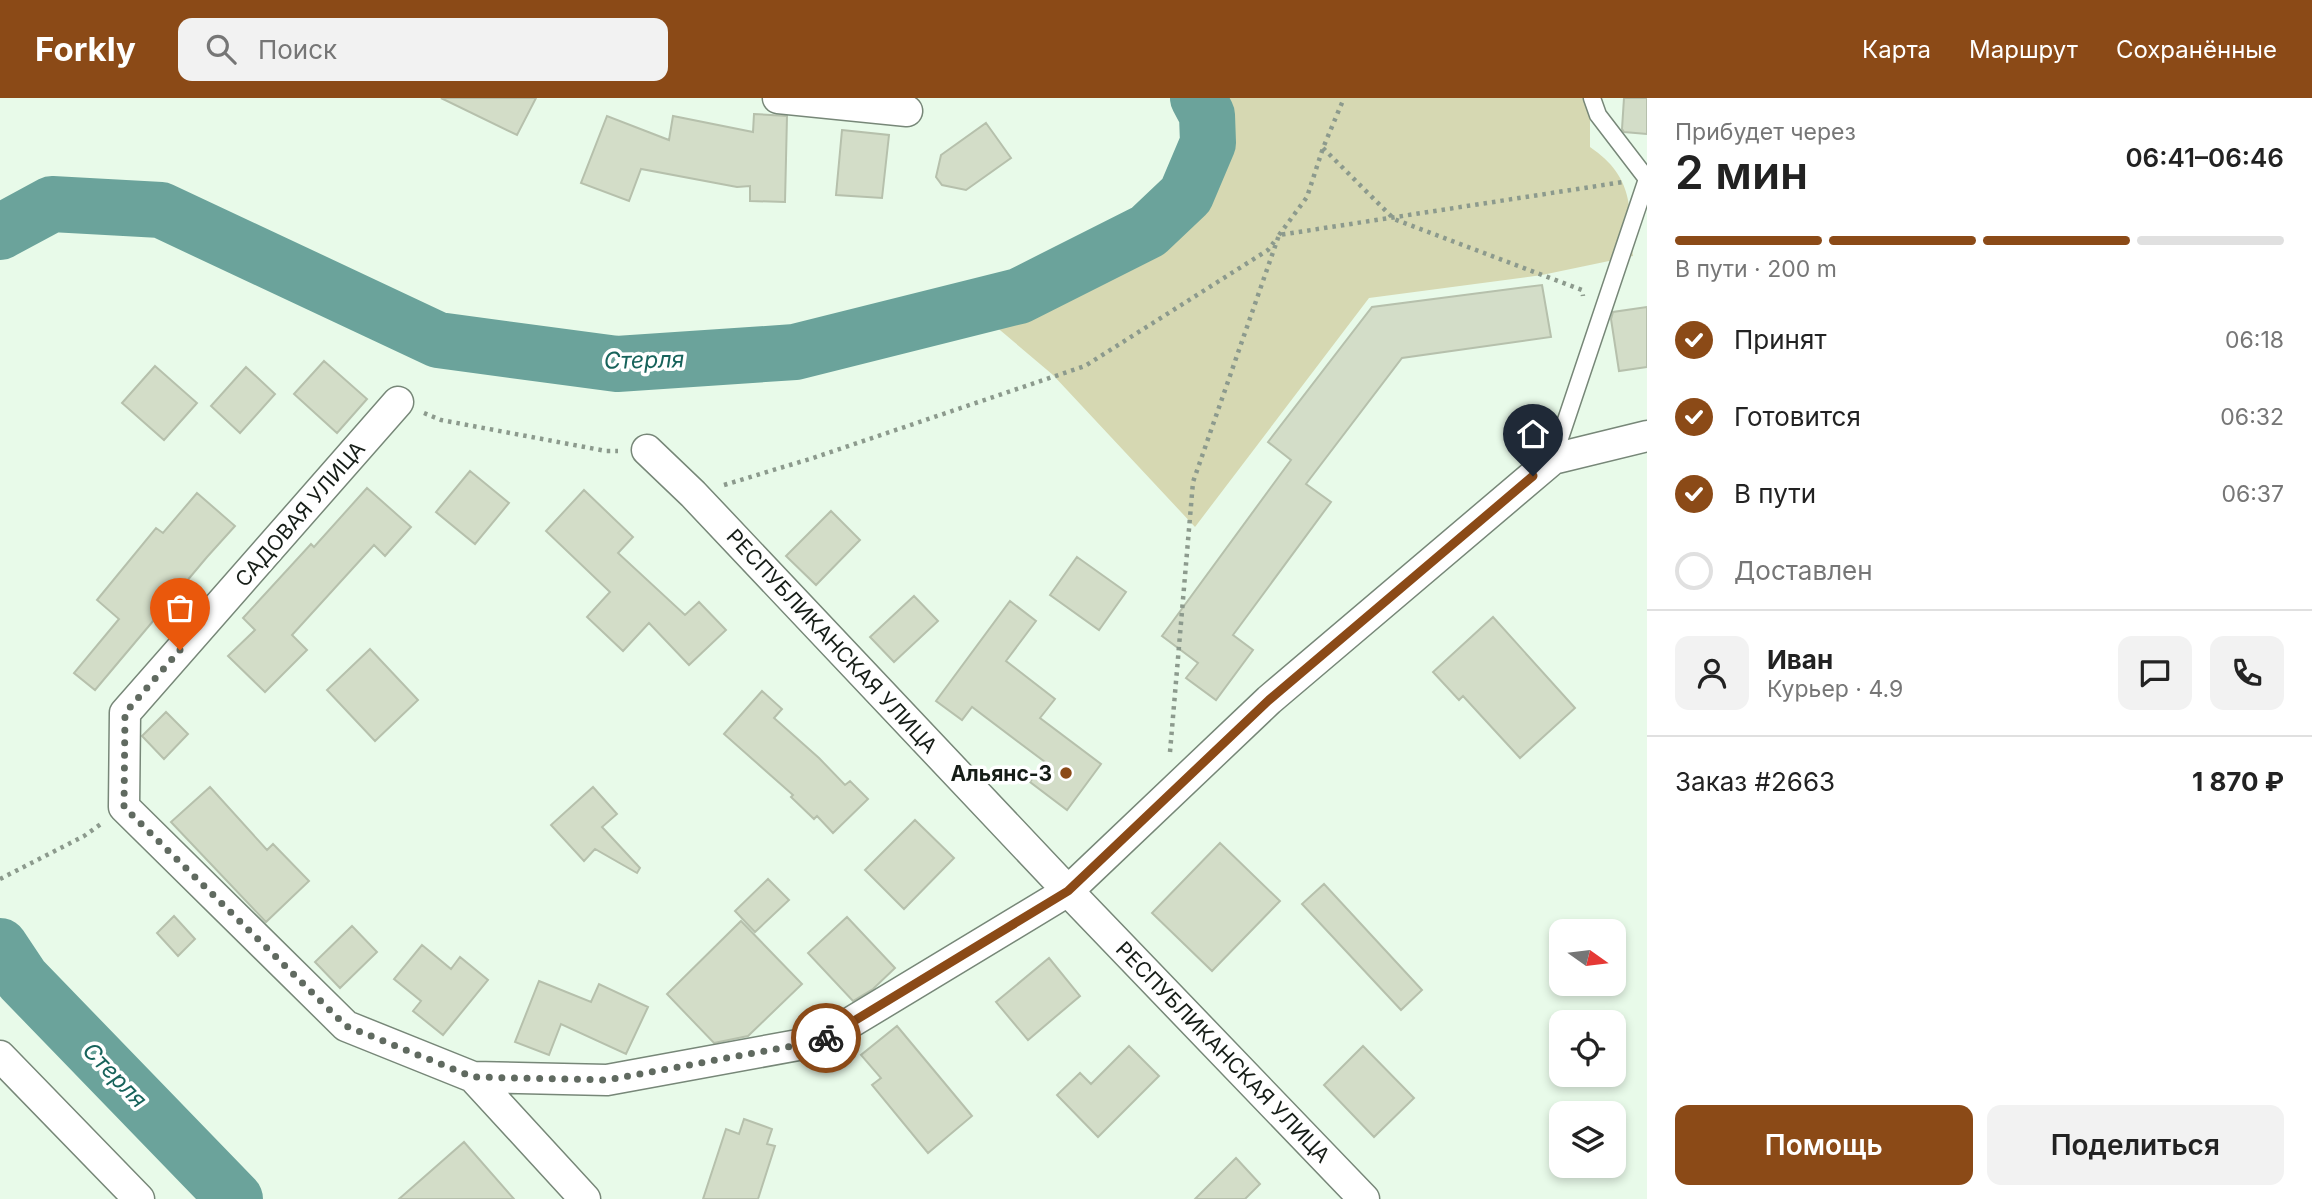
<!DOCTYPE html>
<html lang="ru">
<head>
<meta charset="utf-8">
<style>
  :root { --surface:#fff; --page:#f2f2f2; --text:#222; --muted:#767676; --line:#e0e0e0; --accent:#8b4a17 }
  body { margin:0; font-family:Inter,sans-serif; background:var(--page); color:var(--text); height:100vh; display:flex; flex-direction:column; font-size:26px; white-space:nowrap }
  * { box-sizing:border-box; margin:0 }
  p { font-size:23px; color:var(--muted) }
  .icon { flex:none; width:38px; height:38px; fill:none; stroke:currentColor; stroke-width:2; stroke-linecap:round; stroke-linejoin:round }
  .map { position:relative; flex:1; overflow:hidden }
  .panel { display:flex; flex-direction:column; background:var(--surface); width:665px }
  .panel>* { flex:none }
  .needle { width:46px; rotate:104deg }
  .controls { position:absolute; left:1549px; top:821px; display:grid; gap:14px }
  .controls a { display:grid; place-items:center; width:77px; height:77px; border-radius:14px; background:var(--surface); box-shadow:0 4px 10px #0003; font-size:35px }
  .pin { position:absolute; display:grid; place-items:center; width:60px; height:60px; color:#fff; margin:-72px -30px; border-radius:50% 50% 50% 0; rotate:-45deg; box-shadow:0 0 7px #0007 }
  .pin .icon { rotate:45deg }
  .courier { position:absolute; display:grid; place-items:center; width:70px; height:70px; margin:-35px; border:5px solid #8b4a17; border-radius:50%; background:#fff; color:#222; box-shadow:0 2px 9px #0007 }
  .overview em { font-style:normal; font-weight:600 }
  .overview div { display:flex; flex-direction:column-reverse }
  .overview { display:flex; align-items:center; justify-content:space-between; height:119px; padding:0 28px }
  h1 { font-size:46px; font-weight:600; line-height:52px }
  .bar { display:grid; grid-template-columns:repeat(4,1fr); gap:10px 7px; align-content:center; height:84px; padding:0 28px }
  .bar i { height:9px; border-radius:5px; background:var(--line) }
  .bar .on { background:var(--accent) }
  .bar p { grid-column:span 4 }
  .line { display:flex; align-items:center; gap:18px; padding:0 28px; border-top:2px solid var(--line) }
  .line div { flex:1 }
  .round { display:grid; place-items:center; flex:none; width:74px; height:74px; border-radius:14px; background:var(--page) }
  ol { padding:0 28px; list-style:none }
  li { display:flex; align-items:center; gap:21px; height:77px }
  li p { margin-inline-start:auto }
  li .icon { padding:7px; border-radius:50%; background:var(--accent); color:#fff; stroke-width:4 }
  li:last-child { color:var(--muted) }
  li i { width:38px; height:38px; border:4px solid var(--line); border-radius:50% }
  .button { display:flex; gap:14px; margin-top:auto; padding:14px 28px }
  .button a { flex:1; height:80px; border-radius:14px; background:var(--accent); color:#fff; font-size:28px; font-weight:600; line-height:80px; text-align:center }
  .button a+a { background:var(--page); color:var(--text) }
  header { display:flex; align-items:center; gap:42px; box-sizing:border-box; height:98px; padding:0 35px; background:var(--accent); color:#fff }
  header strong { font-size:33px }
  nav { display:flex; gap:38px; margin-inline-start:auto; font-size:24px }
  .search { width:490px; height:63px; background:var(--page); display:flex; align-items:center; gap:18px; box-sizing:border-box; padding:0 24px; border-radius:14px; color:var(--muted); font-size:26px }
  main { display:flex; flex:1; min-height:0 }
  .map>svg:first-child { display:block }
  .green { fill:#d6d8b2 }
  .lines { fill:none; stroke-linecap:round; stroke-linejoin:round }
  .river { stroke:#6ba39b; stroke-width:56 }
  .building { fill:#d3ddc8; stroke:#b6c0ac; stroke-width:2 }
  .lane-casing { stroke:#778778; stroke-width:19 }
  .street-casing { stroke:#778778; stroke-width:33 }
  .path { stroke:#8c9a8d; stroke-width:4.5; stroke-dasharray:3.5 5; stroke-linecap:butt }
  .lane { stroke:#fff; stroke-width:16 }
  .street { stroke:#fff; stroke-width:30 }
  .done { stroke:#606a60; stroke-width:7; stroke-dasharray:0 12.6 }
  .route { stroke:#8b4a17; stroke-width:9 }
  .poi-dot { fill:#8b4a17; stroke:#fff; stroke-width:2.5 }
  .labels { text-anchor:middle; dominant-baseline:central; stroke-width:7; stroke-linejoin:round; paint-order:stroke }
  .street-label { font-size:21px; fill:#161d17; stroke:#fff }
  .poi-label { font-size:21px; font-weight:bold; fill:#161d17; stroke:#fff; text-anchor:end }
  .water-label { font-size:23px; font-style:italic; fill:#17635b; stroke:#fff }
</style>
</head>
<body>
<header>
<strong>Forkly</strong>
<div class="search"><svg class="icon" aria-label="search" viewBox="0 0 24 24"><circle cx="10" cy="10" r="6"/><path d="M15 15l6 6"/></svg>Поиск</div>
<nav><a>Карта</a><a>Маршрут</a><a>Сохранённые</a></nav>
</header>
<main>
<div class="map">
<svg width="1647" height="1101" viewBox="0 0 1647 1101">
  <rect width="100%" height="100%" fill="#e8fae9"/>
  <!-- green -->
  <path class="green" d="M 1215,0 L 1590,0 L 1590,49 C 1635,80 1629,109 1633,158 L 1542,177 L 1369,200 L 1195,429 L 1053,277 L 994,227 L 1156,146 L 1205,100 L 1226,33 Z"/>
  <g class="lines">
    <!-- river -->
    <path class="river" d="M 0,134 L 52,106 L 161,112 L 438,242 L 617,266 L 795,254 L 1019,198 L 1148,133 L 1186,97 L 1208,45 L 1207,17 L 1198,0
      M 0,848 L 22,881 L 235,1101"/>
  </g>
  <!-- building -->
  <path class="building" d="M 441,0 L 536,0 L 517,37 Z
    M 1624,0 L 1647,0 L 1647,36 L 1624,34 L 1622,31 Z
    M 754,16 L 787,18 L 785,104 L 750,103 L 750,88 L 737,89 L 641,71 L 629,103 L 581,85 L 607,18 L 669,42 L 673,18 L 753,34 Z
    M 986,25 L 1011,60 L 966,92 L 942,87 L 936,79 L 941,57 Z
    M 842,32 L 889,37 L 882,100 L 836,97 Z
    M 1542,187 L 1551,239 L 1402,260 L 1306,386 L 1331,404 L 1233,537 L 1253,552 L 1216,602 L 1186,580 L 1198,565 L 1162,538 L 1291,362 L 1268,344 L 1372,209 Z
    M 1647,209 L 1647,269 L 1619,273 L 1611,221 L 1613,214 Z
    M 324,263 L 367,301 L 337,335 L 294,296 Z
    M 155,268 L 197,305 L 164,342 L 122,305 Z
    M 246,269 L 275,296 L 240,335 L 211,308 Z
    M 470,373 L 509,405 L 475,446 L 436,414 Z
    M 367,390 L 411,429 L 385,458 L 374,447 L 292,537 L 307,552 L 265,594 L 228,558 L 255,532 L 243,520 L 311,446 L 314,449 Z
    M 584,392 L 633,439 L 618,455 L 685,517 L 699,504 L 726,532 L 689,567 L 649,525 L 623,553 L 587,519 L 610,494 L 546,433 Z
    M 197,395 L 235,428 L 207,459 L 95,592 L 74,575 L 119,521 L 97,502 L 156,430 L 163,435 Z
    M 831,413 L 860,442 L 816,487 L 786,458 Z
    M 1077,459 L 1126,494 L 1099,532 L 1050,497 Z
    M 914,498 L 938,523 L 894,564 L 870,539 Z
    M 1010,503 L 1036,523 L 1006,563 L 1055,601 L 1040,620 L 1101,666 L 1067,712 L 1030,684 L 1045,664 L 972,609 L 962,622 L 936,603 Z
    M 1493,519 L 1575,610 L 1520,660 L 1463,598 L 1459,602 L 1433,574 Z
    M 370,551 L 418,602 L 375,643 L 327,592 Z
    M 762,593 L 782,611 L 774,620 L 819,660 L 845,687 L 850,683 L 868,701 L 833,735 L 817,718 L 814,721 L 791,699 L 793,697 L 724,636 Z
    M 166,614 L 188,636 L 164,661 L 142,638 Z
    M 210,689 L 267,752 L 273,746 L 309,783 L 266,824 L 171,724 Z
    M 593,689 L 617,716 L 602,729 L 640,770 L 637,775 L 595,751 L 584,763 L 551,727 Z
    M 915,722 L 954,760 L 904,811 L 865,772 Z
    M 1220,745 L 1280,803 L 1212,873 L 1152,815 Z
    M 768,781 L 789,802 L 755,834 L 735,813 Z
    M 1324,786 L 1422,892 L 1401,912 L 1302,806 Z
    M 174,818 L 195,841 L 178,858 L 157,835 Z
    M 847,819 L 895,870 L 873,891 L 853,903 L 808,855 Z
    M 741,823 L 802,886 L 748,938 L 714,945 L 667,896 Z
    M 352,828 L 377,854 L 340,890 L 315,864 Z
    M 422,847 L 451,871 L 460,859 L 488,882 L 443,937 L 413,913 L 421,903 L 394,881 Z
    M 1049,860 L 1080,898 L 1028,942 L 996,904 Z
    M 539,883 L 591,904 L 599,886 L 648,909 L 626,956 L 561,926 L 549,957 L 515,944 Z
    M 897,928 L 972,1018 L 928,1055 L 872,987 L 881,980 L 861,957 Z
    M 1129,948 L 1159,978 L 1098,1039 L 1057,997 L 1080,975 L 1091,986 Z
    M 1363,948 L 1414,1000 L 1374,1039 L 1324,987 Z
    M 744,1021 L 772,1031 L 767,1046 L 775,1048 L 758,1101 L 703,1101 L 726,1031 L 739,1036 Z
    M 464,1044 L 514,1101 L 399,1101 Z
    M 1236,1060 L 1260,1086 L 1245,1101 L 1195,1101 Z"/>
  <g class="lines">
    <!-- lane casing -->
    <g class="lane-casing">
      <path id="lane" d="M 1553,361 L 1647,81 L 1598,17 L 1592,0"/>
    </g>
    <!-- street casing -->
    <g class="street-casing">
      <path id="street" d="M 778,0 L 907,13
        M 398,304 L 125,615 L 124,709 L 346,928 L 473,979 L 585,1101
        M 647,352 L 693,396 L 1068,793 L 1364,1101
        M 0,958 L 139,1101
        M 473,979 L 607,982 L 820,943 L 1068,793 L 1269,602 L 1553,361 L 1647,338"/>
    </g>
    <!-- path -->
    <path class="path" d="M 1323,50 L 1394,121 L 1582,192 L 1583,198
      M 1279,137 L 1307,99 L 1323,50 L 1344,0
      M 424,315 L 441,322 L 606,353 L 618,353
      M 724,387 L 813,360 L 1085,268 L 1268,152 L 1274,144
      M 1170,654 L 1193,384 L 1279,137 L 1623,84
      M 0,781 L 84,738 L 101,726"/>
    <!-- lane -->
    <use href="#lane" class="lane"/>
    <!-- street -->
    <use href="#street" class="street"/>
  </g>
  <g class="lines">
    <!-- done -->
    <path class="done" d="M 180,552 L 125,615 L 124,709 L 346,928 L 473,979 L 607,982 L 820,943 L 826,940"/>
    <!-- route -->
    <path class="route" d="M 826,940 L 1068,793 L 1269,602 L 1533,378"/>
  </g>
  <!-- markers -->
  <circle class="poi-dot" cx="1066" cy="675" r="7"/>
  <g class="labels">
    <!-- street labels -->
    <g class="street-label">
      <text transform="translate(300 416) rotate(-49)">САДОВАЯ УЛИЦА</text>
      <text transform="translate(832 543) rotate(47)">РЕСПУБЛИКАНСКАЯ УЛИЦА</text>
      <text transform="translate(1223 954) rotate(46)">РЕСПУБЛИКАНСКАЯ УЛИЦА</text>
    </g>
    <!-- poi labels -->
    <g class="poi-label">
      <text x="1052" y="675">Альянс-3</text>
    </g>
    <!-- water labels -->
    <g class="water-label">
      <text transform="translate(644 262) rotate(-1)">Стерля</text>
      <text transform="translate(115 977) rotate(46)">Стерля</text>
    </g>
  </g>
</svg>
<div class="controls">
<a><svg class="needle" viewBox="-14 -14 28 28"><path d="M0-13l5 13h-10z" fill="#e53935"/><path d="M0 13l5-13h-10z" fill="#767676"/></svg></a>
<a><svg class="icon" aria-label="locate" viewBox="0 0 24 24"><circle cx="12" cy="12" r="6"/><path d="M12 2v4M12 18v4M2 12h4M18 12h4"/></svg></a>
<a><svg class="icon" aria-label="layers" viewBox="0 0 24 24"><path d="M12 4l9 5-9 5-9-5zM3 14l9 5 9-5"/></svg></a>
</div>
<div class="pin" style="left:180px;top:552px;background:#ea580c"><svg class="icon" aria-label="bag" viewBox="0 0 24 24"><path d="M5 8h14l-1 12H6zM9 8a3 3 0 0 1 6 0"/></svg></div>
<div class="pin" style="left:1533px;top:378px;background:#1f2937"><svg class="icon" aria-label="home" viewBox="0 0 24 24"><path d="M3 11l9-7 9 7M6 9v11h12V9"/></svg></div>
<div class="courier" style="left:826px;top:940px"><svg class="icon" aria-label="bike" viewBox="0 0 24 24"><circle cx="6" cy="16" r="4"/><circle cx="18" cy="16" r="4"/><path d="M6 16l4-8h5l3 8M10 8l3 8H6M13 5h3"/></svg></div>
</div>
<section class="panel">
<div class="overview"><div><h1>2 мин</h1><p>Прибудет через</p></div><em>06:41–06:46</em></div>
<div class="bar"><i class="on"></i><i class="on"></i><i class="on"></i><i></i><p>В пути · 200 m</p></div>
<ol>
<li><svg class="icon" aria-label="check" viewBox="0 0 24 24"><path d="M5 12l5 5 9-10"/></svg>Принят<p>06:18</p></li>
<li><svg class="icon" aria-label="check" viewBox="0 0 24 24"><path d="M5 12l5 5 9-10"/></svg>Готовится<p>06:32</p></li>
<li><svg class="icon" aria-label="check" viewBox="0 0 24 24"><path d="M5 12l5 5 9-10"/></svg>В пути<p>06:37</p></li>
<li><i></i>Доставлен</li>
</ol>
<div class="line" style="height:126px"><a class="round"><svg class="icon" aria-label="person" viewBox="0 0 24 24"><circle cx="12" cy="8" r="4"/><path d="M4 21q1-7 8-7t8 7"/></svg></a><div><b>Иван</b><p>Курьер · 4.9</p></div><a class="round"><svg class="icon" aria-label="chat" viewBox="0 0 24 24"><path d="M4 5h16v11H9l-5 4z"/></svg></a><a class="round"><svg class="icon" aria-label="phone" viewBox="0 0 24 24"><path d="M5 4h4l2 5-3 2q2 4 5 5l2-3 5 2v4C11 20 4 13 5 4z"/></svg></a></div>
<div class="line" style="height:91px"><div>Заказ #2663</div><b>1 870 ₽</b></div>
<div class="button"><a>Помощь</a><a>Поделиться</a></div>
</section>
</main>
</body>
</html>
